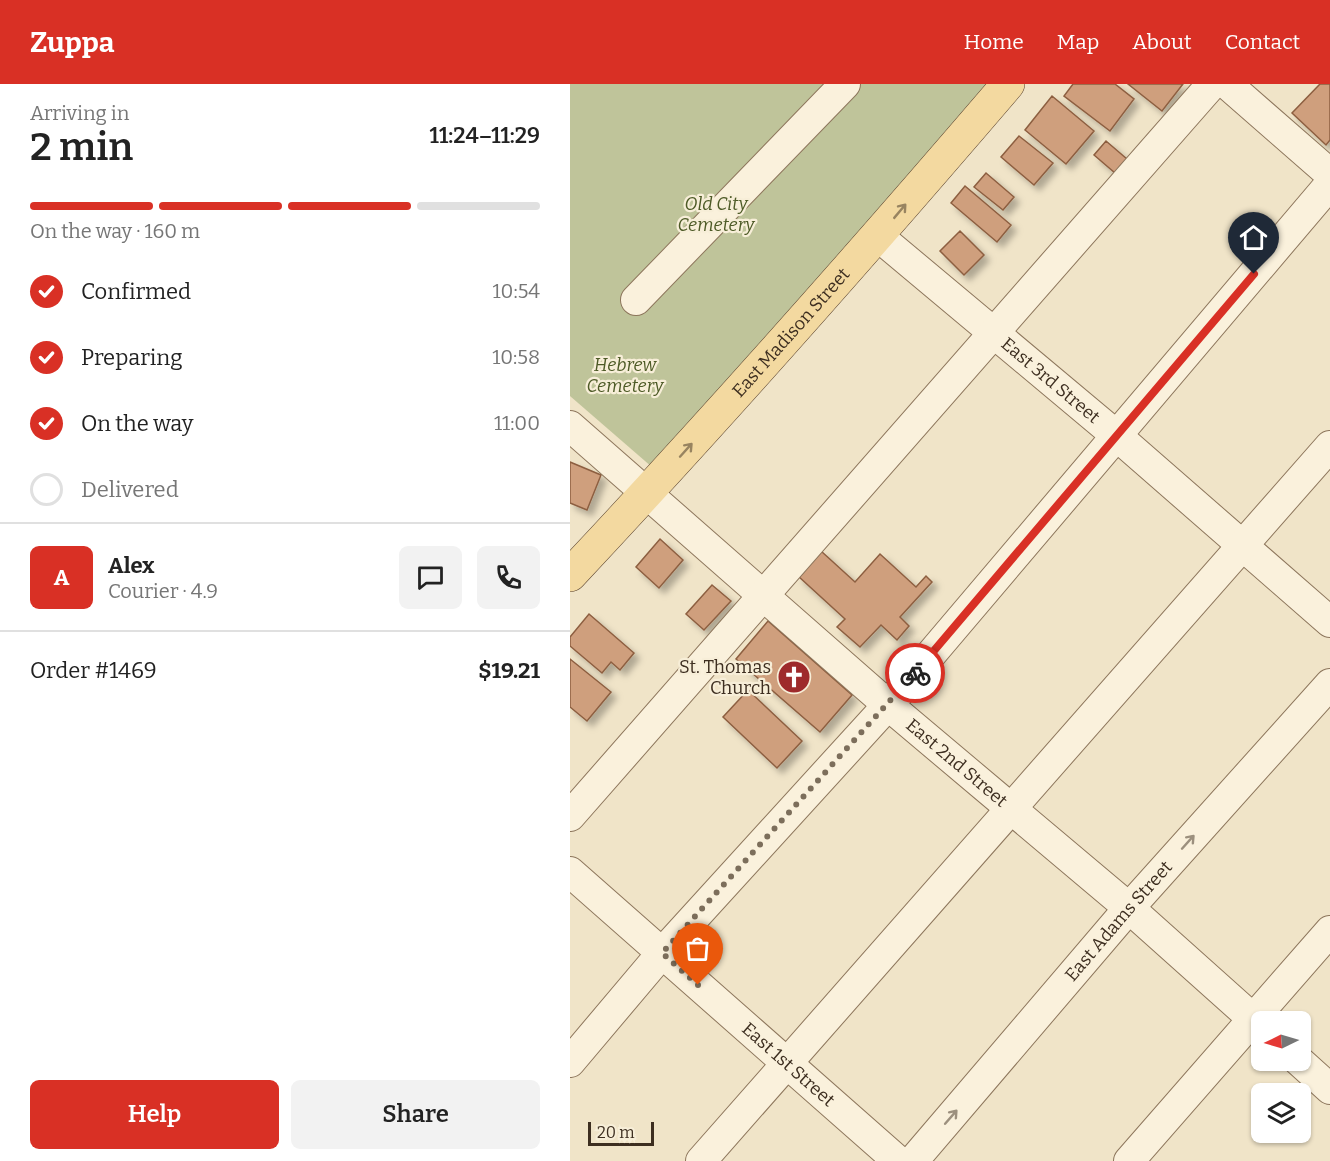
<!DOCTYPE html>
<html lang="en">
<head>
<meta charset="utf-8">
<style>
  :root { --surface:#fff; --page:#f2f2f2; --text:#222; --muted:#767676; --line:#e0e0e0; --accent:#d93025 }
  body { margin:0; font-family:Bitter,serif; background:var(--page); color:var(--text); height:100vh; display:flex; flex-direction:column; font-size:22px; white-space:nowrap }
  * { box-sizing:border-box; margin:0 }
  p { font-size:20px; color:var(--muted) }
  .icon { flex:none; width:33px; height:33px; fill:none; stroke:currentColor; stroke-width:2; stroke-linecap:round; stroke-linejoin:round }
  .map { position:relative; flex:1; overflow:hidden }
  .side { display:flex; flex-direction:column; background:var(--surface); width:570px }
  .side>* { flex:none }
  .needle { width:39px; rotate:265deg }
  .tools { position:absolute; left:681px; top:927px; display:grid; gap:12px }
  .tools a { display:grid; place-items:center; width:60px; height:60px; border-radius:9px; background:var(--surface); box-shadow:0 2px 4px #0004; font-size:30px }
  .scale { position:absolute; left:18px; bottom:15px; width:66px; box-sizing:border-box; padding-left:6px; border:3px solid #3d2e20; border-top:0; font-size:16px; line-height:21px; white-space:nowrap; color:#3d2e20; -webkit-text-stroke:4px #f7eed8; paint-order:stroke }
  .pin { position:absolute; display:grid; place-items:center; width:51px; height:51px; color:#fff; margin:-62px -26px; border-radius:50% 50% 50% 0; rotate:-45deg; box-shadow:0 0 6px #0007 }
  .pin .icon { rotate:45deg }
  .courier { position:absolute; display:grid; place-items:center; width:60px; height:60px; margin:-30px; border:4px solid #d93025; border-radius:50%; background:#fff; color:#222; box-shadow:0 2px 8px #0007 }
  .head em { font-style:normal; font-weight:600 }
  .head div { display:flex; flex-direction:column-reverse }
  .head { display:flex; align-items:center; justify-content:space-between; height:102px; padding:0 30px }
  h1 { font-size:39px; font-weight:600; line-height:45px }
  .bar { display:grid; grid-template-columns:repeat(4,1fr); gap:9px 6px; align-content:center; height:72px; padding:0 30px }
  .bar i { height:8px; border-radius:4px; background:var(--line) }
  .bar .selected { background:var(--accent) }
  .bar p { grid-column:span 4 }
  .line { display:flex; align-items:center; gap:15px; padding:0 30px; border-top:2px solid var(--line) }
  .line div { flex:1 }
  .round { display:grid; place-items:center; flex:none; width:63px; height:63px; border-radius:9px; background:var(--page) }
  ol { padding:0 30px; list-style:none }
  li { display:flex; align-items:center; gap:18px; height:66px }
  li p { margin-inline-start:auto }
  li .icon { padding:6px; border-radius:50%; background:var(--accent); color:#fff; stroke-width:4 }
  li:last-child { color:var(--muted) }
  li i { width:33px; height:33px; border:3px solid var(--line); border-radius:50% }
  .action { display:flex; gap:12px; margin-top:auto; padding:12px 30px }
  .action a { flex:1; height:69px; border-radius:9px; background:var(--accent); color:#fff; font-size:24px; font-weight:600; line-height:69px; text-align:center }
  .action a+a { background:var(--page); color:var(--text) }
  header { display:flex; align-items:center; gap:36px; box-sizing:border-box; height:84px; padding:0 30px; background:var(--accent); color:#fff }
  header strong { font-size:28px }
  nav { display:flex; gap:33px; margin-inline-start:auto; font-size:21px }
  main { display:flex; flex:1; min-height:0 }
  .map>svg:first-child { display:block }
  .cemetery { fill:#bfc49a }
  .building { fill:#cf9f7d; stroke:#8d5f41; stroke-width:1.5; filter:url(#shadow) }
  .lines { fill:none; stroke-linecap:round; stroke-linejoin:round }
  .minor-casing { stroke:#8d765c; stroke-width:32 }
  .major-casing { stroke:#5b4430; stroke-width:34 }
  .minor { stroke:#faf1dc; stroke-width:30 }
  .major { stroke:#f3d9a0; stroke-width:33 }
  .oneway { stroke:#988460 }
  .oneway2 { stroke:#9c907e }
  .done { stroke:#7c6e5b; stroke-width:6; stroke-dasharray:0 10.8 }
  .route { stroke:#d93025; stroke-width:8 }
  .labels { text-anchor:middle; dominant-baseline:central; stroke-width:4.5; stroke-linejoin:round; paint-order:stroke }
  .park-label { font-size:18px; font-style:italic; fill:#4d5a26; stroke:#f7eed8 }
  .street-label { font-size:18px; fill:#3d2e20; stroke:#f7eed8 }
  .poi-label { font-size:18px; fill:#3d2e20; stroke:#f7eed8; text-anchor:end }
</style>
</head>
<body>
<header>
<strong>Zuppa</strong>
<nav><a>Home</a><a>Map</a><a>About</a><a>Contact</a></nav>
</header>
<main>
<section class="side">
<div class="head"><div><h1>2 min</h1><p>Arriving in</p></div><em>11:24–11:29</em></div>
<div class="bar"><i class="selected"></i><i class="selected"></i><i class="selected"></i><i></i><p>On the way · 160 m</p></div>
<ol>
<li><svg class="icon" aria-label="check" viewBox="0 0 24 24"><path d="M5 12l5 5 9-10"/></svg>Confirmed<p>10:54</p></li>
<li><svg class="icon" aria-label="check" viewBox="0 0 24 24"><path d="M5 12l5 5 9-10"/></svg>Preparing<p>10:58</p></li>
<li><svg class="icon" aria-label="check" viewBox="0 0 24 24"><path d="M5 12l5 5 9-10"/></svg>On the way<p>11:00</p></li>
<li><i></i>Delivered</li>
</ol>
<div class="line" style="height:108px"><b class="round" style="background:var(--accent);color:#fff">A</b><div><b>Alex</b><p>Courier · 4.9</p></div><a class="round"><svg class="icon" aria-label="chat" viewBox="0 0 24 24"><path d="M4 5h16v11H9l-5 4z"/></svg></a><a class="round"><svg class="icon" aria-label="phone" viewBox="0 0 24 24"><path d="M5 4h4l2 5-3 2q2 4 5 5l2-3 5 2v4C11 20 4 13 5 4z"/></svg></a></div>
<div class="line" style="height:78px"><div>Order #1469</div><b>$19.21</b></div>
<div class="action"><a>Help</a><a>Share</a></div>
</section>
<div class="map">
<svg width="760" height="1077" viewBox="0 0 760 1077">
  <defs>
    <filter id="shadow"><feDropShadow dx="5.5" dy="5.5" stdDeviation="3" flood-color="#0004"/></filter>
  </defs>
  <rect width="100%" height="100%" fill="#f0e4c8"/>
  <!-- cemetery -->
  <path class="cemetery" d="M 0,0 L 431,0 L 90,390 L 0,312 Z"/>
  <!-- building -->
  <path class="building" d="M 503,0 L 545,0 L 564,15 L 540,47 L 494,12 Z
    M 558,0 L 613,0 L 592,27 Z
    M 750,0 L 760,0 L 760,56 L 756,61 L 722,29 Z
    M 482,12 L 524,47 L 496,80 L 455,46 Z
    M 449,52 L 483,79 L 464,101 L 431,73 Z
    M 536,57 L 557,75 L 545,89 L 524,71 Z
    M 416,89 L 444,113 L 433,126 L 404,103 Z
    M 395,102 L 441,141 L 427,158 L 381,119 Z
    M 390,147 L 414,171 L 394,191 L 370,167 Z
    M 0,378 L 31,391 L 17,426 L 0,419 Z
    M 90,455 L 113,476 L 89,504 L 66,483 Z
    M 251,467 L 285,498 L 310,470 L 346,503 L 356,492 L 362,498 L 330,533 L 339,542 L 327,556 L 311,541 L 290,563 L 267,543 L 275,535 L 228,492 Z
    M 142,501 L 161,517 L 134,546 L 116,530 Z
    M 19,530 L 64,569 L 50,586 L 41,578 L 32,589 L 0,562 L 0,553 Z
    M 198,537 L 282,611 L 250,648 L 166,575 Z
    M 0,575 L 41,608 L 17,637 L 0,623 Z
    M 178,606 L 232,657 L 207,684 L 153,633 Z"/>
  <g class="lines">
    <!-- minor casing -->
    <g class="minor-casing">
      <g id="minor">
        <path d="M 657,0 L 760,90"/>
        <path id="s1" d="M 308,152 L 547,352 L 760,538"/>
        <path d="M 66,216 L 275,0"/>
        <path id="s2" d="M 0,342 L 318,621 L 559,824 L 692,943"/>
        <path d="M 0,732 L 642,0"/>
        <path id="s3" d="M 0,788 L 328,1077"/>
        <path d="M 728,976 L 760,1005"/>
        <path d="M 0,978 L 92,869 L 318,621 L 760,100"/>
        <path d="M 131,1077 L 760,362"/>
        <path id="s4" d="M 343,1077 L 559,824 L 760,600"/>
        <path d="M 559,1077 L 760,847"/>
      </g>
    </g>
    <!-- major casing -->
    <g class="major-casing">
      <g id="major">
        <path id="s5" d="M 0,491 C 150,331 295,167 438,0"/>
      </g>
    </g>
    <!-- minor -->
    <use href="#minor" class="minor"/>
    <!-- major -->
    <use href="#major" class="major"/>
  </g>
  <!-- one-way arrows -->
  <defs><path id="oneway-shaft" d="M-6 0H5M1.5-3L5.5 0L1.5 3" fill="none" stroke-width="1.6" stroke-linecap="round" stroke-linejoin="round" transform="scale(1.5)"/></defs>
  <g class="oneway">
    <use href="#oneway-shaft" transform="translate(330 127) rotate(-50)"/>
    <use href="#oneway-shaft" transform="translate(116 366) rotate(-48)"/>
  </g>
  <g class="oneway2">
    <use href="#oneway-shaft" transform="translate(618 758) rotate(-48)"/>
    <use href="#oneway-shaft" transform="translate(381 1033) rotate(-49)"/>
  </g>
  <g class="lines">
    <!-- done -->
    <path class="done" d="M 128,901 L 92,869 L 345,589"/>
    <!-- route -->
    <path class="route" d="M 345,589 L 684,190"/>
  </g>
  <!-- icons -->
  <defs>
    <g id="church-disc" transform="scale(1.725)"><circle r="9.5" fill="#9e2a2b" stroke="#f7eed8"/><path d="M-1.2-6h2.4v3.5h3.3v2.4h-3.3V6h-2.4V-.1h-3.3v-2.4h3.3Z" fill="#fff"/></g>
  </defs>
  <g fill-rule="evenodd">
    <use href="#church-disc" x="224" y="593"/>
  </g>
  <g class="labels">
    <!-- park labels -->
    <g class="park-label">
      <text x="146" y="120">Old City<tspan x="146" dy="21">Cemetery</tspan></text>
      <text x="55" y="281">Hebrew<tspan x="55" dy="21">Cemetery</tspan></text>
    </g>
    <!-- street labels -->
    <g class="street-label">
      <text stroke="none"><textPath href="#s5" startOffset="328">East Madison Street</textPath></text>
      <text stroke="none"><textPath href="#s1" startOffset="225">East 3rd Street</textPath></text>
      <text stroke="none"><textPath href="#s2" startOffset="513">East 2nd Street</textPath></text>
      <text stroke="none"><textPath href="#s4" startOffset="316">East Adams Street</textPath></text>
      <text stroke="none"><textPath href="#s3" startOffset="291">East 1st Street</textPath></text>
    </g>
    <!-- poi labels -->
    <g class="poi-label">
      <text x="201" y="583">St. Thomas<tspan x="201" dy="21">Church</tspan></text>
    </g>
  </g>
</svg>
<div class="tools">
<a><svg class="needle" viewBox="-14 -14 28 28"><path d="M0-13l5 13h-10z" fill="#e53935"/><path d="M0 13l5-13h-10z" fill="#767676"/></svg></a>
<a><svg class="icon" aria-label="layers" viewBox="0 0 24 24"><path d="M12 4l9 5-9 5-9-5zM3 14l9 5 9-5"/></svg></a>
</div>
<div class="scale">20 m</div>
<div class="pin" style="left:128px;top:901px;background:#ea580c"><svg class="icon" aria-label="bag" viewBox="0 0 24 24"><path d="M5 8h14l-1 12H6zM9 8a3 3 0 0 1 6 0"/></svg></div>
<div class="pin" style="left:684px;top:190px;background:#1f2937"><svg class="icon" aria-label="home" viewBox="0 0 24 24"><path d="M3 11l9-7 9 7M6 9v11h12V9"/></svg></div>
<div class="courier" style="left:345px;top:589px"><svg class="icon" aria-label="bike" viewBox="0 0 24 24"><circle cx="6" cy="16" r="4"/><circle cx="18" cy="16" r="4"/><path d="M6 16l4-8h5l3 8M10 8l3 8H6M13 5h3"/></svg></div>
</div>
</main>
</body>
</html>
